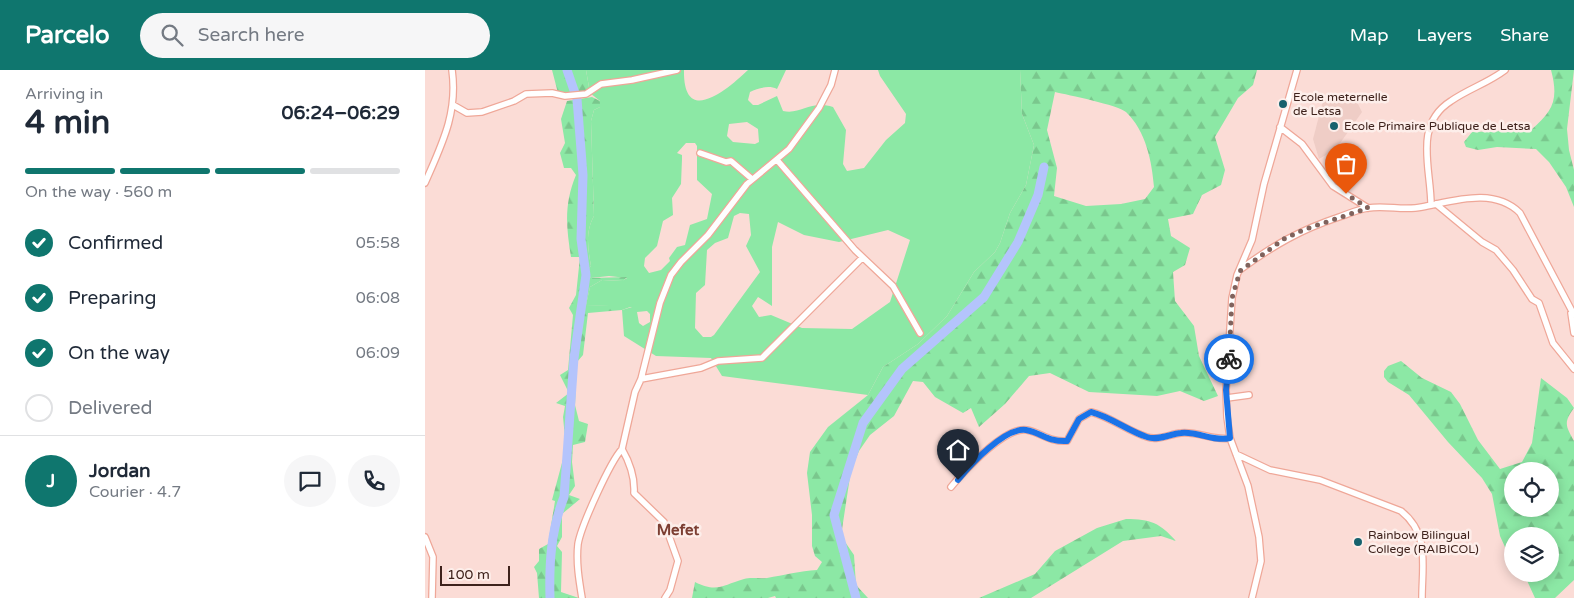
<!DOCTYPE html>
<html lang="en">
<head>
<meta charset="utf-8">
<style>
  :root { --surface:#fff; --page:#f6f6f7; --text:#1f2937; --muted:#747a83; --line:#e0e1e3; --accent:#0f766e }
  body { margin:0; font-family:"Varela Round",sans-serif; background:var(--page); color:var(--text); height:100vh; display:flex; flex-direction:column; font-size:19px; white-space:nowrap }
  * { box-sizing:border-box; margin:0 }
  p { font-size:16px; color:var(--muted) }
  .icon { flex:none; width:28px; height:28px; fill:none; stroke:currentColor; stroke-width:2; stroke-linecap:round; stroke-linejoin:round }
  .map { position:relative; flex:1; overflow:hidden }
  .details { display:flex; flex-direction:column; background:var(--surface); width:425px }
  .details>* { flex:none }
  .tools { position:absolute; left:1079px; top:392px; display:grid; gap:10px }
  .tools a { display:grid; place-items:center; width:55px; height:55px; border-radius:50%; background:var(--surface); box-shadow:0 2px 12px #0003; font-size:25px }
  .scale { position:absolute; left:15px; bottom:12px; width:70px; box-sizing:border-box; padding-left:5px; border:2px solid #3e221c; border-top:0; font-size:14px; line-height:18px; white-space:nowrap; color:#3e221c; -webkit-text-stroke:4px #fdeeea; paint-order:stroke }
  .pin { position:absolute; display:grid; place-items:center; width:42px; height:42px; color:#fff; margin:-51px -21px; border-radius:50% 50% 50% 0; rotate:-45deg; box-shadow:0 0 5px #0007 }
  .pin .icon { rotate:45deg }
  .courier { position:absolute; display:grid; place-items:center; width:50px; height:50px; margin:-25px; border:4px solid #1a73e8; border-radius:50%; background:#fff; color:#222; box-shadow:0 1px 6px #0007 }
  .headline em { font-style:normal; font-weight:800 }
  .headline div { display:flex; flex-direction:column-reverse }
  .headline { display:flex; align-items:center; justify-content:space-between; height:85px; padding:0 25px }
  h1 { font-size:32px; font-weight:800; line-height:38px }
  .bar { display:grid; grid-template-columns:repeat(4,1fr); gap:8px 5px; align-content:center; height:60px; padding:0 25px }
  .bar i { height:6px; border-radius:4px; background:var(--line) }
  .bar .active { background:var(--accent) }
  .bar p { grid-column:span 4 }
  .line { display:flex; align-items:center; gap:12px; padding:0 25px; border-top:1px solid var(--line) }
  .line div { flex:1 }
  .round { display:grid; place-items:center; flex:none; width:52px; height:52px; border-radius:26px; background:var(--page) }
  ol { padding:0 25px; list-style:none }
  li { display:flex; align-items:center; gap:15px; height:55px }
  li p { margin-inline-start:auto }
  li .icon { padding:5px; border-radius:50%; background:var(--accent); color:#fff; stroke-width:4 }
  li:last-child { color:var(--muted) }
  li i { width:28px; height:28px; border:2px solid var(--line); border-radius:50% }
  header { display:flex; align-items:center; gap:30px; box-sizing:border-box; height:70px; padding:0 25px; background:var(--accent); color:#fff }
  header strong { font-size:24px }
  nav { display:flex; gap:28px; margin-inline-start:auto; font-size:18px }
  .search { width:350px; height:45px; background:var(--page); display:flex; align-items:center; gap:12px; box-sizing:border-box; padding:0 18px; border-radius:28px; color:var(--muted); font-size:19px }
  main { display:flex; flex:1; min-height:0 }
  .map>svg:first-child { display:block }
  .built { fill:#efcdc6 }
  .grass { fill:#8ce8a5; fill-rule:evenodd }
  .forest { fill:url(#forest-firs); fill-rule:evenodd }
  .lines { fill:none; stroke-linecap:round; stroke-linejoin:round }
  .river { stroke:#b4c4fc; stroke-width:9 }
  .minor-casing { stroke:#efa798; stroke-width:8 }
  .minor { stroke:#fff; stroke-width:5.5 }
  .done { stroke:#80635d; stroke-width:5; stroke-dasharray:0 9 }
  .route { stroke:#1a73e8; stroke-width:6 }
  .poi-dot { fill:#17626e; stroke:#fdeeea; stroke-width:2 }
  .labels { text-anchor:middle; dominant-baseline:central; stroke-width:5; stroke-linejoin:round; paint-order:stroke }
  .poi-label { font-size:12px; fill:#3e221c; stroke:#fdeeea; text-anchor:start }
  .quarter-label { font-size:15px; font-weight:bold; fill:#7c3e32; stroke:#fdeeea }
</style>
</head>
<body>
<header>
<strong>Parcelo</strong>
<div class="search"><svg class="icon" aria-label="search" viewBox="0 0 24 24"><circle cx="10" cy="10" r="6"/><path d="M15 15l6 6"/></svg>Search here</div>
<nav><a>Map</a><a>Layers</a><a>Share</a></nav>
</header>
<main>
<section class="details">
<div class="headline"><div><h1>4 min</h1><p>Arriving in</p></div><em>06:24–06:29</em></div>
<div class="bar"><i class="active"></i><i class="active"></i><i class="active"></i><i></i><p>On the way · 560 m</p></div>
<ol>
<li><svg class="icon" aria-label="check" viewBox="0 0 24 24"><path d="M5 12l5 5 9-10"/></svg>Confirmed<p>05:58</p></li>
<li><svg class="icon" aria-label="check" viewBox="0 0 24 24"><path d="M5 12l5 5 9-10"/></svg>Preparing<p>06:08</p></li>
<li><svg class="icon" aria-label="check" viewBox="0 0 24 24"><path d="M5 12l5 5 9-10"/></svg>On the way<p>06:09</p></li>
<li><i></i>Delivered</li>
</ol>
<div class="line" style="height:90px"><b class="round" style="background:var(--accent);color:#fff">J</b><div><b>Jordan</b><p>Courier · 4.7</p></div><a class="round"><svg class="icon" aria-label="chat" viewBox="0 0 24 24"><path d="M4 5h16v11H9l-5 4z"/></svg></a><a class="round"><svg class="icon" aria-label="phone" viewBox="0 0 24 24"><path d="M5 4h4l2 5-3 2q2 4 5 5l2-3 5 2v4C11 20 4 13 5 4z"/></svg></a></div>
</section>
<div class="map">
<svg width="1149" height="528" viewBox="0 0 1149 528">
  <defs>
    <pattern id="forest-firs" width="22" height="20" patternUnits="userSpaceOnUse" patternTransform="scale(1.25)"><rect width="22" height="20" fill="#8ce8a5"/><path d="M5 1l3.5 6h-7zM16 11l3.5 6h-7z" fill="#7ac78d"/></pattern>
  </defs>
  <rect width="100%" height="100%" fill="#fbdcd6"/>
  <!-- built -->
  <path class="built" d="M 929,26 L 937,42 L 911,79 L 894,89 L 888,69 L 899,27 Z"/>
  <!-- grass -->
  <path class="grass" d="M 161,0 L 259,0 C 258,57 302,20 323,0 L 361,0 L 352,19 C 344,15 333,18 325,22 L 323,30 L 328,35 L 333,35 L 352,26 L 358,41 C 376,45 385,30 408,37 L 421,60 L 418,94 L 422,101 L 439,98 L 461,70 L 480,53 L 481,44 L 455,6 L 453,0 L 595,0 L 597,44 L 609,75 L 601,115 L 585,143 L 575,173 L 570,182 L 549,202 L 522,246 L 493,274 L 458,297 L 443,325 L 297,306 L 286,288 L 231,286 L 199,266 L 197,240 L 207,237 L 161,235 L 165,217 L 177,210 L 197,211 L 202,208 L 184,206 L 166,208 L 162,201 L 166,196 C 163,179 160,162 169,146 L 166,51 L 169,40 L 175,37 L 175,31 L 165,23 ZM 322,52 L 333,59 L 334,72 L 330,74 L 308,72 L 302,66 L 304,54 ZM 261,73 L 270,73 L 272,76 L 272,110 L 287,124 L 282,149 L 265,155 L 260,175 L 252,177 L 244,188 L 245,191 L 236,200 L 224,203 L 219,196 L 220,188 L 232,176 L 238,151 L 248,145 L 247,128 L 256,114 L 257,89 L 257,85 L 252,83 ZM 315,143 L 324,144 L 326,165 L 321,176 L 335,202 L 289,265 L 286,267 L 278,267 L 270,258 L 271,223 L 280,215 L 282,180 L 290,173 L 303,168 L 309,146 ZM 353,152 L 379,165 L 414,172 L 463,160 L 485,170 L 465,232 L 427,259 L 377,258 L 346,245 L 334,247 L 327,236 L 333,227 L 347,236 L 347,177 ZM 222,241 L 225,244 L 225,252 L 218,256 L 214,253 L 212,242 Z"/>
  <!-- forest -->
  <path class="forest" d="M 127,0 L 161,0 L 165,23 L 147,25 L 133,23 Z
    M 595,0 L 832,0 L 828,15 L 813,28 L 790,67 L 800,100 L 796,115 L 777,125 L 768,144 L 743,149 L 746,166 L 765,178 L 760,195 L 748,202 L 750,231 L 769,256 L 774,286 L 793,326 L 779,331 L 755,321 L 732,326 L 664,322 L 625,303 L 604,306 L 580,334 L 554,357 L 546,338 L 538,343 L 510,327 L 498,312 L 488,311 L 469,346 L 445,365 L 434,381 L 426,400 L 416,466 L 429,485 L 431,515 L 443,528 L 351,528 L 350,526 L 343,528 L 267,528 L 270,512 C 292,523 298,515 319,509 C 326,507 334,509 342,508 C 359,505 375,501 392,500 L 397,492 L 390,486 L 387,476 L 387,445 L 382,403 L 385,382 L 403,357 L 443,325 L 458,297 L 493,274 L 522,246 L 549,202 L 570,182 L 575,173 L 585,143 L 601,115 L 609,75 L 597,44 ZM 630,22 C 643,25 693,35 701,42 C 721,61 727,92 729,117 L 720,129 L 696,134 L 661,136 L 629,126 L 632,98 L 622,60 Z
    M 1126,0 L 1149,0 L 1142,59 L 1144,80 L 1149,100 L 1149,137 L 1141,117 L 1124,92 L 1111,79 L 1072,77 L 1053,80 L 1041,77 L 1039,72 L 1047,62 L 1106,60 C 1128,41 1134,30 1126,0 Z
    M 167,27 L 175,31 L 175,37 L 169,40 L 166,51 L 169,146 C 160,162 163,179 166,196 L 162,201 L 166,208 L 202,207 L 198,211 L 177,210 L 165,217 L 161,235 L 208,236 L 197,240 L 163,243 L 158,285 L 152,292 L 150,335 L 154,351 L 163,354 L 160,372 L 148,375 L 147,392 L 150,416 L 144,425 L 155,429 L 137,444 L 137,467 L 132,476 L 137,482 L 136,522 L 154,528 L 114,528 L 112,503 L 109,497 L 114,491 L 114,479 L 123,474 L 130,431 L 127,430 L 141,378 L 138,347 L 140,336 L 131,333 L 144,323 L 135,305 L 143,300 L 148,245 L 144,238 L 151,225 L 155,187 L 146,187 C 141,156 139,134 151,105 L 146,98 L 139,98 L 135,83 L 140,73 L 136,49 L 142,31 Z
    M 976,291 L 997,308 L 1026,322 L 1035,334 L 1053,370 L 1075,399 L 1097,392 L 1107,373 L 1116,308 L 1142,328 L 1149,338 C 1138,353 1141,356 1149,371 L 1149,510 L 1130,528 L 1110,528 L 1099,504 L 1125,504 L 1125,466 L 1088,466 L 1087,490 L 1085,488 L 1075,466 L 1067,424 L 1057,408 L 1023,372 L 984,325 L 963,312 L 959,307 L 959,301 L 963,296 ZM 1088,401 L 1125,401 L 1125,439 L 1088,439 Z
    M 701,449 C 726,449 735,453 751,471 L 736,466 L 698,471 L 606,528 L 554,528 L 610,504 L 630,481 L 672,458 Z"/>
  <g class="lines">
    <!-- river -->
    <path class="river" d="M 125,528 C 124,493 126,460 139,427 L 149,288 L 161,205 L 156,169 L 158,105 L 152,29 L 142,0
      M 431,528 L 409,445 L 438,353 L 477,299 L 559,227 L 593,172 L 613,125 L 619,97"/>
    <!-- minor casing -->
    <g class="minor-casing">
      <path id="minor" d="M 28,35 L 42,43 L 57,42 L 89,31 L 101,24 L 127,23 L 140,26 L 161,24 L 176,14 L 207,10 L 252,0
        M 855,57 L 877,74 L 908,116 L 943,138
        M 275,83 L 301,92 L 306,91 L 327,109
        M 352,90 L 430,180 L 468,216 L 495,263
        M 0,113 C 17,74 33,43 27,0
        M 1011,134 L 1057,172 L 1071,180 L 1088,200 L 1107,229 L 1114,233 L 1128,273 L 1149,299
        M 1006,135 C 1006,98 988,55 1026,31 C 1043,19 1063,13 1080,0
        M 816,199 C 849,175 875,160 914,147 C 923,144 934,139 943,138 C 961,135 979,141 997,137 C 1029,131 1069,117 1095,143 L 1149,245
        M 1146,243 L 1149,263
        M 216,309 L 276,298 L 293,291 L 337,288 L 437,188
        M 802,328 L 824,325
        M 197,379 C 205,393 210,407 209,423 L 239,452 L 253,491 L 245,520 L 240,528
        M 811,384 L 845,400 L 895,410 L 976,441 C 1005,464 997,495 997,528
        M 526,417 C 539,401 580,356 602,360 C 617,363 624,372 642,371 L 654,349 L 666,342 C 686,347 702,361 722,367 C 733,371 745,364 756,363 C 773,361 788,371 805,368
        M 0,467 L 8,487 L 7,528
        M 157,528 C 154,510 151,492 153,474 C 156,456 185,392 197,379 L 210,322 L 216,309 L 235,233 L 246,205 L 256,192 L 283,165 L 322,114 L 364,79 L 394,38 L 406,15 L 410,0
        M 827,528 L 836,491 L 834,467 L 823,416 L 805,368 L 802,347 L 801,320 L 807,228 L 812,205 L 827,170 L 839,114 L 872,0"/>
    </g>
    <!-- minor -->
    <use href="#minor" class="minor"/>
  </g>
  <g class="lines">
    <!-- done -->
    <path class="done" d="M 804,289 L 807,228 L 815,201 L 859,169 L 878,160 L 943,138 L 921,124"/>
    <!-- route -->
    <path class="route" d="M 533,410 C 545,395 580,357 601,360 C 617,363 623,372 642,371 L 654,349 L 666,342 C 686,347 703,361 722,367 C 733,371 745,364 756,363 C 773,361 788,372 805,368 L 801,320 L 804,289"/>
  </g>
  <!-- markers -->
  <g class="poi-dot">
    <circle cx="858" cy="34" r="5"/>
    <circle cx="909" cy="56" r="5"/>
    <circle cx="933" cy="472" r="5"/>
  </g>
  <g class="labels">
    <!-- poi labels -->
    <g class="poi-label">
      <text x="868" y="27">Ecole meternelle<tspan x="868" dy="14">de Letsa</tspan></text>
      <text x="919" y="56">Ecole Primaire Publique de Letsa</text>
      <text x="943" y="465">Rainbow Bilingual<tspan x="943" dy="14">College (RAIBICOL)</tspan></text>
    </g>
    <!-- quarter labels -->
    <g class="quarter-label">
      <text x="253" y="460">Mefet</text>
    </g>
  </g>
</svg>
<div class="tools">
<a><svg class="icon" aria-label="locate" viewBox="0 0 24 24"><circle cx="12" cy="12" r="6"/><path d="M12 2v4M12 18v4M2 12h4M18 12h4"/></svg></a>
<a><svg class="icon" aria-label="layers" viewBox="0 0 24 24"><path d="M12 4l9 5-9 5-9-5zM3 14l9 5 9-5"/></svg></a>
</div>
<div class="scale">100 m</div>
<div class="pin" style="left:921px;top:124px;background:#ea580c"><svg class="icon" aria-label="bag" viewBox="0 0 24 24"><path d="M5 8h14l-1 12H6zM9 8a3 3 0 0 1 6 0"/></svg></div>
<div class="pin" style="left:533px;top:410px;background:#1f2937"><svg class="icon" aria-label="home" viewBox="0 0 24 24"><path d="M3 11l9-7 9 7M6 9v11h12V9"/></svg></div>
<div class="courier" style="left:804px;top:289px"><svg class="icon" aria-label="bike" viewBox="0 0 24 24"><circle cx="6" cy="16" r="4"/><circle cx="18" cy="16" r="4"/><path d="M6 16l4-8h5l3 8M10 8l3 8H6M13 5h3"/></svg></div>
</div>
</main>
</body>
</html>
